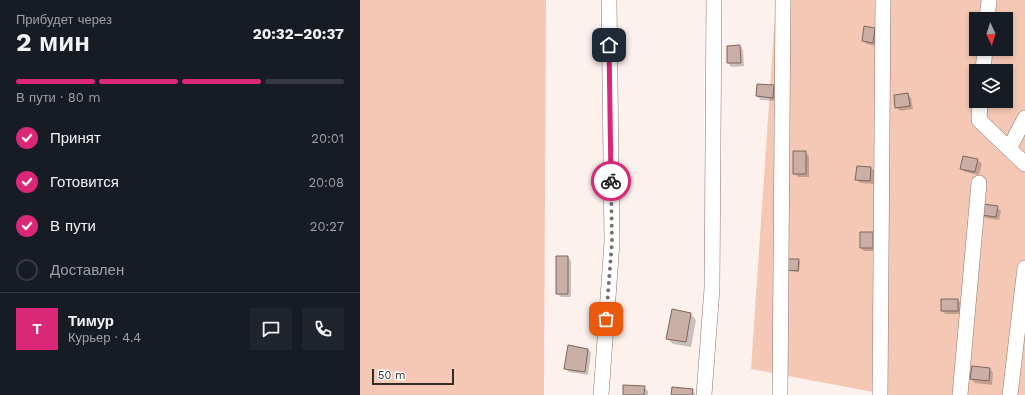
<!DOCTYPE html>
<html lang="ru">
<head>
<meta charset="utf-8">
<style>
  :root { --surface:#171b24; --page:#20242c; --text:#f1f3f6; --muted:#9ea1a6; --line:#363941; --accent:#db2777 }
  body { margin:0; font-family:"Work Sans",sans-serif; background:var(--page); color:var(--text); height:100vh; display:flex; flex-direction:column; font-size:15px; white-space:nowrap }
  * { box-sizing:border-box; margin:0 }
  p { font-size:13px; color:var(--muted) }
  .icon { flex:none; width:22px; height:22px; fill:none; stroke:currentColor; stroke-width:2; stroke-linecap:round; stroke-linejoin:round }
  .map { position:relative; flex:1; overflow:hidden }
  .panel { display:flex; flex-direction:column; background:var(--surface); width:360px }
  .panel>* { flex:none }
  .needle { width:26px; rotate:176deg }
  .buttons { position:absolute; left:609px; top:12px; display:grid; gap:8px }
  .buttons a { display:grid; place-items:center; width:44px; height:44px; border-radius:0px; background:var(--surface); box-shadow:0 2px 6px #0003; font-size:20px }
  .scale { position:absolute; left:12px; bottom:10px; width:82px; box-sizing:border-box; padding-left:4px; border:2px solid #342a26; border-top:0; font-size:11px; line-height:14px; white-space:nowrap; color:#342a26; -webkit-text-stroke:3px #fff; paint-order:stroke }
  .pin { position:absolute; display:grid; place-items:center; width:34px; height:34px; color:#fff; margin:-17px; border-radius:8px; box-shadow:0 2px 6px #0006 }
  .courier { position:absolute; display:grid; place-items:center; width:40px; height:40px; margin:-20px; border:3px solid #db2777; border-radius:50%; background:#fff; color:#222; box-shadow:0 1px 5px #0007 }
  .overview em { font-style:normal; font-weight:700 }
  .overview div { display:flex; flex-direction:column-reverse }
  .overview { display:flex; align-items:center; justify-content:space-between; height:68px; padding:0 16px }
  h1 { font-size:26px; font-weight:700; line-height:30px }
  .bar { display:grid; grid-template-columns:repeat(4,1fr); gap:6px 4px; align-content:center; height:48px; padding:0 16px }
  .bar i { height:5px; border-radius:3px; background:var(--line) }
  .bar .on { background:var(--accent) }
  .bar p { grid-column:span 4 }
  .line { display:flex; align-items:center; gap:10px; padding:0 16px; border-top:1px solid var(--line) }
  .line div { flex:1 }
  .round { display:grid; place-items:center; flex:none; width:42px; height:42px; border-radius:0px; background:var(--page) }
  ol { padding:0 16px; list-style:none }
  li { display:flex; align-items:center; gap:12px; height:44px }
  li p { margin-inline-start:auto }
  li .icon { padding:4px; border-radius:50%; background:var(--accent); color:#fff; stroke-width:4 }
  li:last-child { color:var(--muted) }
  li i { width:22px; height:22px; border:2px solid var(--line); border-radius:50% }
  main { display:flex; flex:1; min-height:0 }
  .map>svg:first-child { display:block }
  .green { fill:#f5c8b6; fill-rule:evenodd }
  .shadow { fill:#0003 }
  .building { fill:#c9afa5; stroke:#7d665c }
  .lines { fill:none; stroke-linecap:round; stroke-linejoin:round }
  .minor-casing { stroke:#8e766c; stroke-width:16 }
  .minor { stroke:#fff; stroke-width:15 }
  .done { stroke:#7a706c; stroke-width:4; stroke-dasharray:0 7.2 }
  .route { stroke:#db2777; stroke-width:5 }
</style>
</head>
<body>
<main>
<section class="panel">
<div class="overview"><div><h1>2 мин</h1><p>Прибудет через</p></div><em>20:32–20:37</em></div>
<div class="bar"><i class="on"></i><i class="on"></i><i class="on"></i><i></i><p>В пути · 80 m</p></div>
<ol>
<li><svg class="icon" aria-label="check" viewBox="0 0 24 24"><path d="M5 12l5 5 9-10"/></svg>Принят<p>20:01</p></li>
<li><svg class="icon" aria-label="check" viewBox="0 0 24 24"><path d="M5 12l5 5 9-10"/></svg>Готовится<p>20:08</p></li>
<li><svg class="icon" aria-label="check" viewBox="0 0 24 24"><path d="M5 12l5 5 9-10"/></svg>В пути<p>20:27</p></li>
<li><i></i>Доставлен</li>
</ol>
<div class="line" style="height:72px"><b class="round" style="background:var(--accent);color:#fff">Т</b><div><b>Тимур</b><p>Курьер · 4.4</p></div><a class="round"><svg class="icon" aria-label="chat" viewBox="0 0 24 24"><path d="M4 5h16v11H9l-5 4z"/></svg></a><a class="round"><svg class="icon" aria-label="phone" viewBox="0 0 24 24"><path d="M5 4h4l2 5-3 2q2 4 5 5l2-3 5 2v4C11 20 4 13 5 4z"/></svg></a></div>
</section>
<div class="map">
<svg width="665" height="395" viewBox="0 0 665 395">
  <rect width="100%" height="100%" fill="#fcf1ed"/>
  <!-- green -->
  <path class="green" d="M 0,0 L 186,0 L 184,395 L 0,395 Z
    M 416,0 L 665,0 L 665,395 L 529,395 L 391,369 ZM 616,19 L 646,19 L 646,49 L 616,49 ZM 616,71 L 646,71 L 646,101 L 616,101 Z"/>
  <!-- shadow -->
  <path class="shadow" d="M 514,28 L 518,32 L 516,46 L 507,44 L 503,41 Z
    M 380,46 L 383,50 L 384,66 L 371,67 L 368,63 Z
    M 413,86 L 417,90 L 416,101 L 401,100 L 397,96 Z
    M 548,94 L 551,98 L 553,109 L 540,111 L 536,107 Z
    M 445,152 L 449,156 L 449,177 L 438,177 L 434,173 Z
    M 604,157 L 618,160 L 622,164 L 619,175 L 605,172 L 601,169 Z
    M 497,167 L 511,168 L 515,171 L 514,184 L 500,183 L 496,179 Z
    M 637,207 L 641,211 L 639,220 L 625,218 L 622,214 Z
    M 512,233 L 516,237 L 516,251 L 504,251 L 501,248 Z
    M 208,257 L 211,261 L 211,297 L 201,297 L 197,293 Z
    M 438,260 L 440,262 L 439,272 L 430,271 L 428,270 Z
    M 598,300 L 601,304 L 601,314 L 586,314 L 582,311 Z
    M 331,314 L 336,320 L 331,347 L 313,344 L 307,338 Z
    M 228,349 L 231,353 L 228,375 L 209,372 L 205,368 Z
    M 630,369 L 633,373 L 632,385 L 615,383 L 611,379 Z
    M 284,387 L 288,391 L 288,395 L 264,395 Z
    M 332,390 L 336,395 L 312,395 Z"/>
  <!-- building -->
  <path class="building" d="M 504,26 L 515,28 L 513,43 L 502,41 Z
    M 380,45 L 381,63 L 367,63 L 367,46 Z
    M 397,84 L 414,85 L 413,98 L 396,96 Z
    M 548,93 L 550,106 L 535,108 L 534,95 Z
    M 433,151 L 446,151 L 446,174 L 433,174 Z
    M 603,156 L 618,159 L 615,172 L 600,169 Z
    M 497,166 L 511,167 L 510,181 L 495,180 Z
    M 622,204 L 638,206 L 636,217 L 621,215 Z
    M 500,232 L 513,232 L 513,248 L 500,248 Z
    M 196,256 L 208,256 L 208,294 L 196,294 Z
    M 428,259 L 439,259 L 438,271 L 427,270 Z
    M 581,299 L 598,299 L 598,311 L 581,311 Z
    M 312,309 L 331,313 L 326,342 L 306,339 Z
    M 208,345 L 228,349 L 225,372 L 204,369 Z
    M 612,366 L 630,368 L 629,381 L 610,379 Z
    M 263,385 L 285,386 L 284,395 L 263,395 Z
    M 312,387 L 333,389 L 332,395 L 311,395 Z"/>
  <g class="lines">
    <!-- minor casing -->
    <g class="minor-casing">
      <path id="minor" d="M 627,19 L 629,0
        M 623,71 L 625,49
        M 620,101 L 619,120 L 665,164
        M 649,149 L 665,118
        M 241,395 L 252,242 L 249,0
        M 344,395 L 352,288 L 354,0
        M 420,395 L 423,0
        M 520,395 L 523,0
        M 600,395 L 619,183
        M 650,395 L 665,268"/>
    </g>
    <!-- minor -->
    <use href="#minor" class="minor"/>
  </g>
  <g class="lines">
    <!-- done -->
    <path class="done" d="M 246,319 L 252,242 L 251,181"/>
    <!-- route -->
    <path class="route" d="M 249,45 L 251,181"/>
  </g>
</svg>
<div class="buttons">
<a><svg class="needle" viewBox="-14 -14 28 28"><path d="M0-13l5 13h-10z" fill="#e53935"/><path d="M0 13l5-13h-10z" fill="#9ea1a6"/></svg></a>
<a><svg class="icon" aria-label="layers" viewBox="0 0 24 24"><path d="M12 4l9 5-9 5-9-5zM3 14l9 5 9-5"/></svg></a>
</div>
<div class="scale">50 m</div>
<div class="pin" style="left:246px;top:319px;background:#ea580c"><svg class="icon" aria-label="bag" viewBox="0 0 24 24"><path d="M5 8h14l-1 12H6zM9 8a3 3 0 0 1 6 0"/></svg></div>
<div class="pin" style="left:249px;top:45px;background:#1f2937"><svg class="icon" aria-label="home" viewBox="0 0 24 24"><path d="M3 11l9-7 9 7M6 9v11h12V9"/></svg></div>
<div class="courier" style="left:251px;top:181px"><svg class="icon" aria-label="bike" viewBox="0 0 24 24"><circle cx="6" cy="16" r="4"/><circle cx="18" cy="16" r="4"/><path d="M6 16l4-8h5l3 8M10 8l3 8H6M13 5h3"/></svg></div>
</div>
</main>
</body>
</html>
